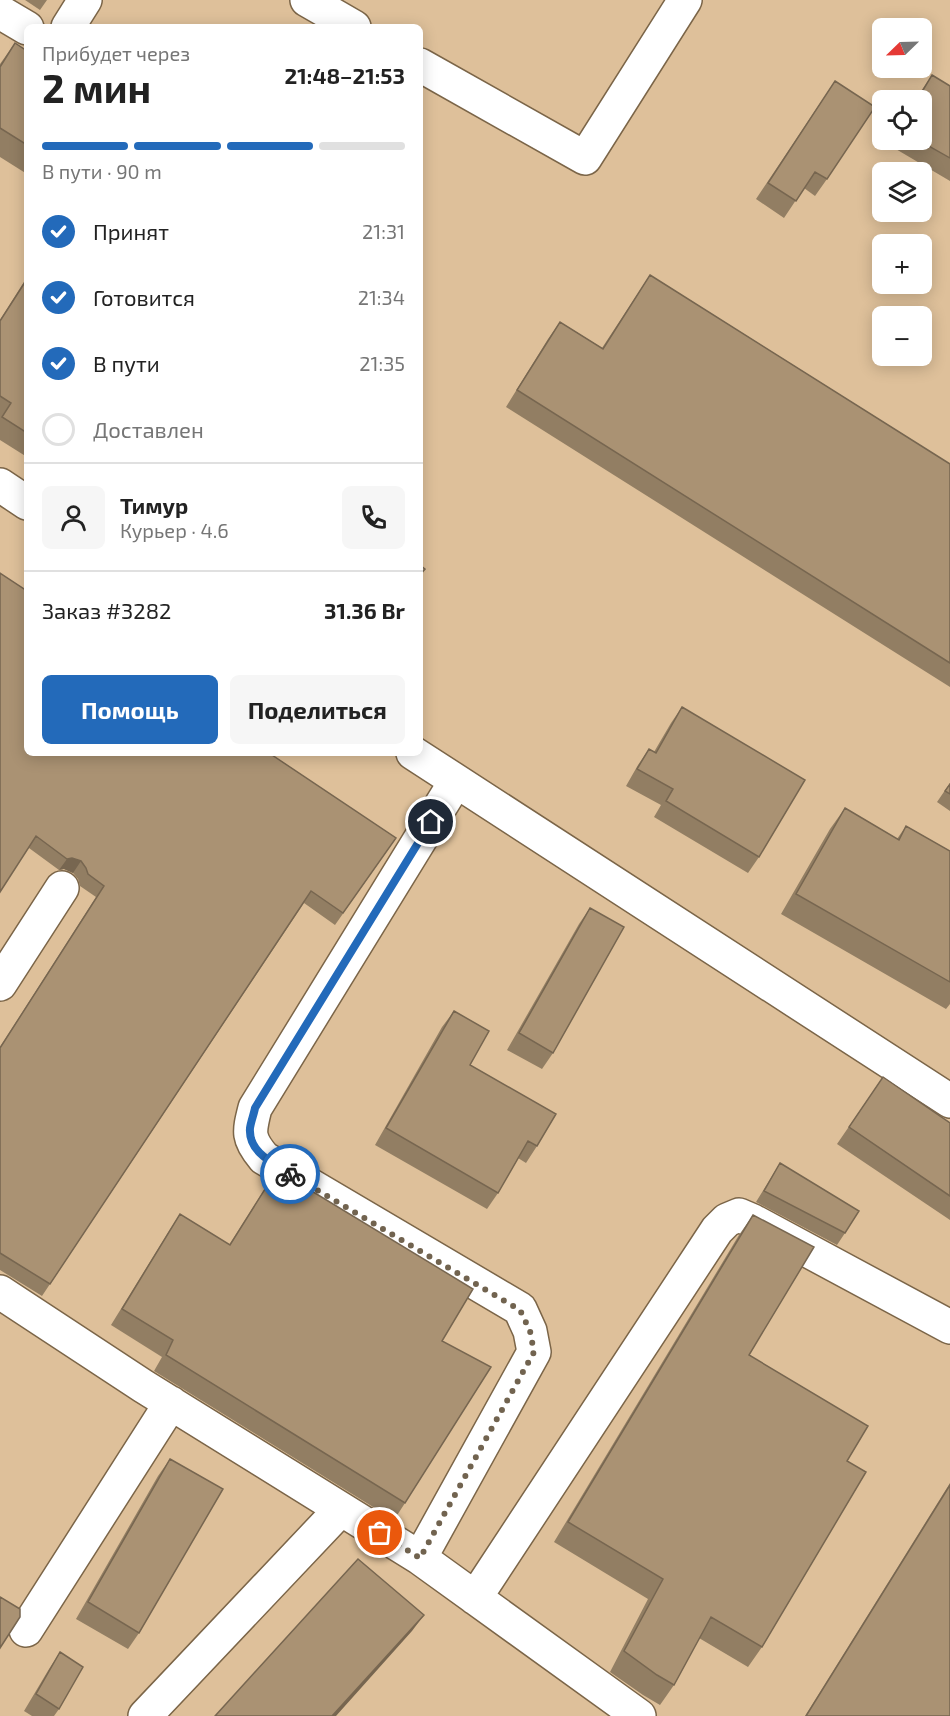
<!DOCTYPE html>
<html lang="ru">
<head>
<meta charset="utf-8">
<style>
  :root { --surface:#fff; --page:#f6f6f6; --text:#222; --muted:#767676; --line:#e0e0e0; --accent:#236aba }
  body { margin:0; font-family:"Exo 2",sans-serif; background:var(--page); color:var(--text); height:100vh; display:flex; flex-direction:column; font-size:22px; white-space:nowrap }
  * { box-sizing:border-box; margin:0 }
  p { font-size:20px; color:var(--muted) }
  .icon { flex:none; width:33px; height:33px; fill:none; stroke:currentColor; stroke-width:2; stroke-linecap:round; stroke-linejoin:round }
  .map { position:relative; flex:1; overflow:hidden }
  .details { position:absolute; left:24px; top:24px; width:399px; height:732px; display:flex; flex-direction:column; background:var(--surface); border-radius:9px; box-shadow:0 3px 15px #0003 }
  .details>* { flex:none }
  .needle { width:39px; rotate:247deg }
  .controls { position:absolute; left:872px; top:18px; display:grid; gap:12px }
  .controls a { display:grid; place-items:center; width:60px; height:60px; border-radius:9px; background:var(--surface); box-shadow:0 3px 15px #0003; font-size:30px }
  .pin { position:absolute; display:grid; place-items:center; width:51px; height:51px; color:#fff; margin:-26px; border:3px solid #fff; border-radius:50%; box-shadow:0 2px 6px #0007 }
  .courier { position:absolute; display:grid; place-items:center; width:60px; height:60px; margin:-30px; border:4px solid #236aba; border-radius:50%; background:#fff; color:#222; box-shadow:0 2px 8px #0007 }
  .summary em { font-style:normal; font-weight:700 }
  .summary div { display:flex; flex-direction:column-reverse }
  .summary { display:flex; align-items:center; justify-content:space-between; height:102px; padding:0 18px }
  h1 { font-size:39px; font-weight:700; line-height:45px }
  .bar { display:grid; grid-template-columns:repeat(4,1fr); gap:9px 6px; align-content:center; height:72px; padding:0 18px }
  .bar i { height:8px; border-radius:4px; background:var(--line) }
  .bar .current { background:var(--accent) }
  .bar p { grid-column:span 4 }
  .line { display:flex; align-items:center; gap:15px; padding:0 18px; border-top:2px solid var(--line) }
  .line div { flex:1 }
  .round { display:grid; place-items:center; flex:none; width:63px; height:63px; border-radius:9px; background:var(--page) }
  ol { padding:0 18px; list-style:none }
  li { display:flex; align-items:center; gap:18px; height:66px }
  li p { margin-inline-start:auto }
  li .icon { padding:6px; border-radius:50%; background:var(--accent); color:#fff; stroke-width:4 }
  li:last-child { color:var(--muted) }
  li i { width:33px; height:33px; border:3px solid var(--line); border-radius:50% }
  .button { display:flex; gap:12px; margin-top:auto; padding:12px 18px }
  .button a { flex:1; height:69px; border-radius:9px; background:var(--accent); color:#fff; font-size:24px; font-weight:700; line-height:69px; text-align:center }
  .button a+a { background:var(--page); color:var(--text) }
  .map>svg:first-child { display:block }
  .built { fill:#dec09a; fill-rule:evenodd }
  .lines { fill:none; stroke-linecap:round; stroke-linejoin:round }
  .minor-casing { stroke:#7b6548; stroke-width:36 }
  .minor { stroke:#fff; stroke-width:33 }
  .wall { fill:#927e63 }
  .shaded-wall { fill:#776650 }
  .building { fill:#aa9273; stroke:#776650; stroke-width:1.5 }
  .done { stroke:#71634f; stroke-width:6; stroke-dasharray:0 10.8 }
  .route { stroke:#236aba; stroke-width:8 }
</style>
</head>
<body>
<div class="map">
<svg width="950" height="1716" viewBox="0 0 950 1716">
  <rect width="100%" height="100%" fill="#e7cead"/>
  <!-- built -->
  <path class="built" d="M 0,0 L 950,0 L 950,1716 L 0,1716 ZM 27,27 L 420,27 L 420,753 L 27,753 ZM 882,28 L 921,28 L 921,68 L 882,68 ZM 882,100 L 921,100 L 921,140 L 882,140 ZM 882,172 L 921,172 L 921,212 L 882,212 ZM 882,244 L 921,244 L 921,284 L 882,284 ZM 882,316 L 921,316 L 921,356 L 882,356 Z"/>
  <g class="lines">
    <!-- minor casing -->
    <g class="minor-casing">
      <path id="minor" d="M 307,0 L 354,27
        M 0,12 L 27,28
        M 68,27 L 85,0
        M 420,65 L 585,158 L 685,0
        M 0,485 L 27,503
        M 413,753 L 950,1101
        M 456,781 L 255,1108 C 249,1132 247,1138 264,1158 L 520,1309 L 530,1331 L 534,1352 L 420,1558 L 639,1716
        M 0,984 L 62,888
        M 0,1292 L 143,1386 L 420,1558
        M 475,1598 L 717,1230 L 727,1220 L 739,1215 L 753,1221 L 950,1327
        M 26,1630 L 171,1403
        M 145,1716 L 341,1509"/>
    </g>
    <!-- minor -->
    <use href="#minor" class="minor"/>
  </g>
  <!-- wall -->
  <path class="wall" d="M 25,0 L 47,0 L 40,10 Z
    M 15,43 L 27,51 L 27,174 L 0,157 L 0,64 Z
    M 932,75 L 950,86 L 950,181 L 889,145 L 892,140 L 921,140 L 921,100 L 915,100 Z
    M 835,81 L 827,179 L 815,196 L 804,188 L 784,218 L 756,199 Z
    M 650,275 L 950,464 L 950,687 L 506,407 L 548,339 L 560,322 L 602,348 Z
    M 27,277 L 27,457 L 0,440 L 0,320 Z
    M 0,573 L 396,838 L 335,925 L 304,903 L 42,1296 L 0,1270 L 0,1047 L 96,897 L 80,886 L 78,879 L 73,873 L 64,869 L 59,870 L 29,848 Z
    M 682,707 L 759,857 L 748,873 L 654,817 L 661,805 L 626,786 L 638,765 L 649,749 L 654,752 L 671,723 Z
    M 950,783 L 950,811 L 937,802 Z
    M 845,808 L 897,839 L 906,826 L 950,851 L 950,1004 L 946,1009 L 781,914 L 830,829 Z
    M 590,908 L 553,1053 L 542,1069 L 507,1050 L 579,924 Z
    M 454,1011 L 470,1065 L 537,1146 L 526,1163 L 518,1158 L 498,1193 L 487,1209 L 375,1145 L 442,1027 Z
    M 883,1077 L 950,1123 L 950,1220 L 837,1144 Z
    M 780,1163 L 845,1233 L 837,1245 L 756,1202 Z
    M 277,1170 L 442,1341 L 405,1503 L 394,1520 L 154,1371 L 162,1357 L 111,1325 L 169,1231 L 180,1214 L 229,1245 L 266,1187 Z
    M 753,1215 L 749,1355 L 847,1461 L 762,1647 L 748,1667 L 699,1638 L 674,1685 L 660,1705 L 643,1695 L 610,1672 L 648,1599 L 554,1542 L 739,1235 Z
    M 170,1459 L 139,1633 L 128,1649 L 76,1619 L 158,1476 Z
    M 950,1483 L 950,1716 L 805,1716 Z
    M 60,1652 L 59,1709 L 54,1716 L 32,1716 L 24,1711 L 49,1669 Z"/>
  <!-- shaded-wall -->
  <path class="shaded-wall" d="M 72,858 L 81,861 L 73,873 L 64,869 L 59,870 L 67,859 Z
    M 424,1615 L 412,1631 L 336,1716 L 332,1716 Z"/>
  <!-- building -->
  <path class="building" d="M 15,43 L 27,51 L 27,145 L 0,128 L 0,67 Z
    M 932,75 L 950,86 L 950,158 L 918,140 L 921,140 L 921,100 L 917,100 Z
    M 835,81 L 875,107 L 827,179 L 815,172 L 796,201 L 768,183 Z
    M 650,275 L 950,464 L 950,663 L 517,390 L 560,322 L 603,349 Z
    M 27,279 L 27,433 L 2,417 L 11,403 L 0,396 L 0,321 Z
    M 420,565 L 425,569 L 420,575 Z
    M 0,573 L 27,591 L 27,753 L 269,753 L 396,838 L 343,913 L 311,891 L 50,1284 L 0,1253 L 0,1048 L 104,886 L 88,874 L 86,868 L 81,861 L 72,858 L 67,859 L 36,836 L 0,892 Z
    M 682,707 L 805,780 L 759,857 L 666,801 L 673,789 L 637,769 L 649,749 L 656,753 Z
    M 950,784 L 950,794 L 945,791 Z
    M 845,808 L 899,840 L 906,826 L 950,851 L 950,982 L 796,894 Z
    M 590,908 L 624,927 L 553,1053 L 519,1033 Z
    M 454,1011 L 489,1031 L 470,1065 L 556,1114 L 537,1146 L 528,1141 L 498,1193 L 386,1128 Z
    M 883,1077 L 950,1123 L 950,1196 L 849,1127 Z
    M 780,1163 L 859,1211 L 845,1233 L 764,1191 Z
    M 277,1170 L 473,1289 L 442,1341 L 491,1367 L 405,1503 L 166,1355 L 173,1340 L 122,1309 L 180,1214 L 230,1245 Z
    M 753,1215 L 814,1247 L 749,1355 L 868,1426 L 847,1461 L 866,1472 L 762,1647 L 711,1617 L 674,1685 L 657,1675 L 624,1651 L 663,1579 L 568,1522 Z
    M 170,1459 L 223,1489 L 139,1633 L 88,1602 Z
    M 950,1485 L 950,1716 L 806,1716 Z
    M 358,1559 L 424,1615 L 332,1716 L 215,1716 Z
    M 0,1597 L 20,1609 L 20,1617 L 0,1648 Z
    M 60,1652 L 83,1667 L 59,1709 L 36,1694 Z"/>
  <g class="lines">
    <!-- done -->
    <path class="done" d="M 290,1174 L 520,1310 L 530,1331 L 534,1352 L 420,1558 L 380,1533"/>
    <!-- route -->
    <path class="route" d="M 290,1174 C 273,1163 248,1152 250,1128 C 251,1121 254,1114 255,1108 L 431,822"/>
  </g>
</svg>
<div class="controls">
<a><svg class="needle" viewBox="-14 -14 28 28"><path d="M0-13l5 13h-10z" fill="#e53935"/><path d="M0 13l5-13h-10z" fill="#767676"/></svg></a>
<a><svg class="icon" aria-label="locate" viewBox="0 0 24 24"><circle cx="12" cy="12" r="6"/><path d="M12 2v4M12 18v4M2 12h4M18 12h4"/></svg></a>
<a><svg class="icon" aria-label="layers" viewBox="0 0 24 24"><path d="M12 4l9 5-9 5-9-5zM3 14l9 5 9-5"/></svg></a>
<a>+</a>
<a>−</a>
</div>
<div class="pin" style="left:380px;top:1533px;background:#ea580c"><svg class="icon" aria-label="bag" viewBox="0 0 24 24"><path d="M5 8h14l-1 12H6zM9 8a3 3 0 0 1 6 0"/></svg></div>
<div class="pin" style="left:431px;top:822px;background:#1f2937"><svg class="icon" aria-label="home" viewBox="0 0 24 24"><path d="M3 11l9-7 9 7M6 9v11h12V9"/></svg></div>
<div class="courier" style="left:290px;top:1174px"><svg class="icon" aria-label="bike" viewBox="0 0 24 24"><circle cx="6" cy="16" r="4"/><circle cx="18" cy="16" r="4"/><path d="M6 16l4-8h5l3 8M10 8l3 8H6M13 5h3"/></svg></div>
<section class="details">
<div class="summary"><div><h1>2 мин</h1><p>Прибудет через</p></div><em>21:48–21:53</em></div>
<div class="bar"><i class="current"></i><i class="current"></i><i class="current"></i><i></i><p>В пути · 90 m</p></div>
<ol>
<li><svg class="icon" aria-label="check" viewBox="0 0 24 24"><path d="M5 12l5 5 9-10"/></svg>Принят<p>21:31</p></li>
<li><svg class="icon" aria-label="check" viewBox="0 0 24 24"><path d="M5 12l5 5 9-10"/></svg>Готовится<p>21:34</p></li>
<li><svg class="icon" aria-label="check" viewBox="0 0 24 24"><path d="M5 12l5 5 9-10"/></svg>В пути<p>21:35</p></li>
<li><i></i>Доставлен</li>
</ol>
<div class="line" style="height:108px"><a class="round"><svg class="icon" aria-label="person" viewBox="0 0 24 24"><circle cx="12" cy="8" r="4"/><path d="M4 21q1-7 8-7t8 7"/></svg></a><div><b>Тимур</b><p>Курьер · 4.6</p></div><a class="round"><svg class="icon" aria-label="phone" viewBox="0 0 24 24"><path d="M5 4h4l2 5-3 2q2 4 5 5l2-3 5 2v4C11 20 4 13 5 4z"/></svg></a></div>
<div class="line" style="height:78px"><div>Заказ #3282</div><b>31.36 Br</b></div>
<div class="button"><a>Помощь</a><a>Поделиться</a></div>
</section>
</div>
</body>
</html>
